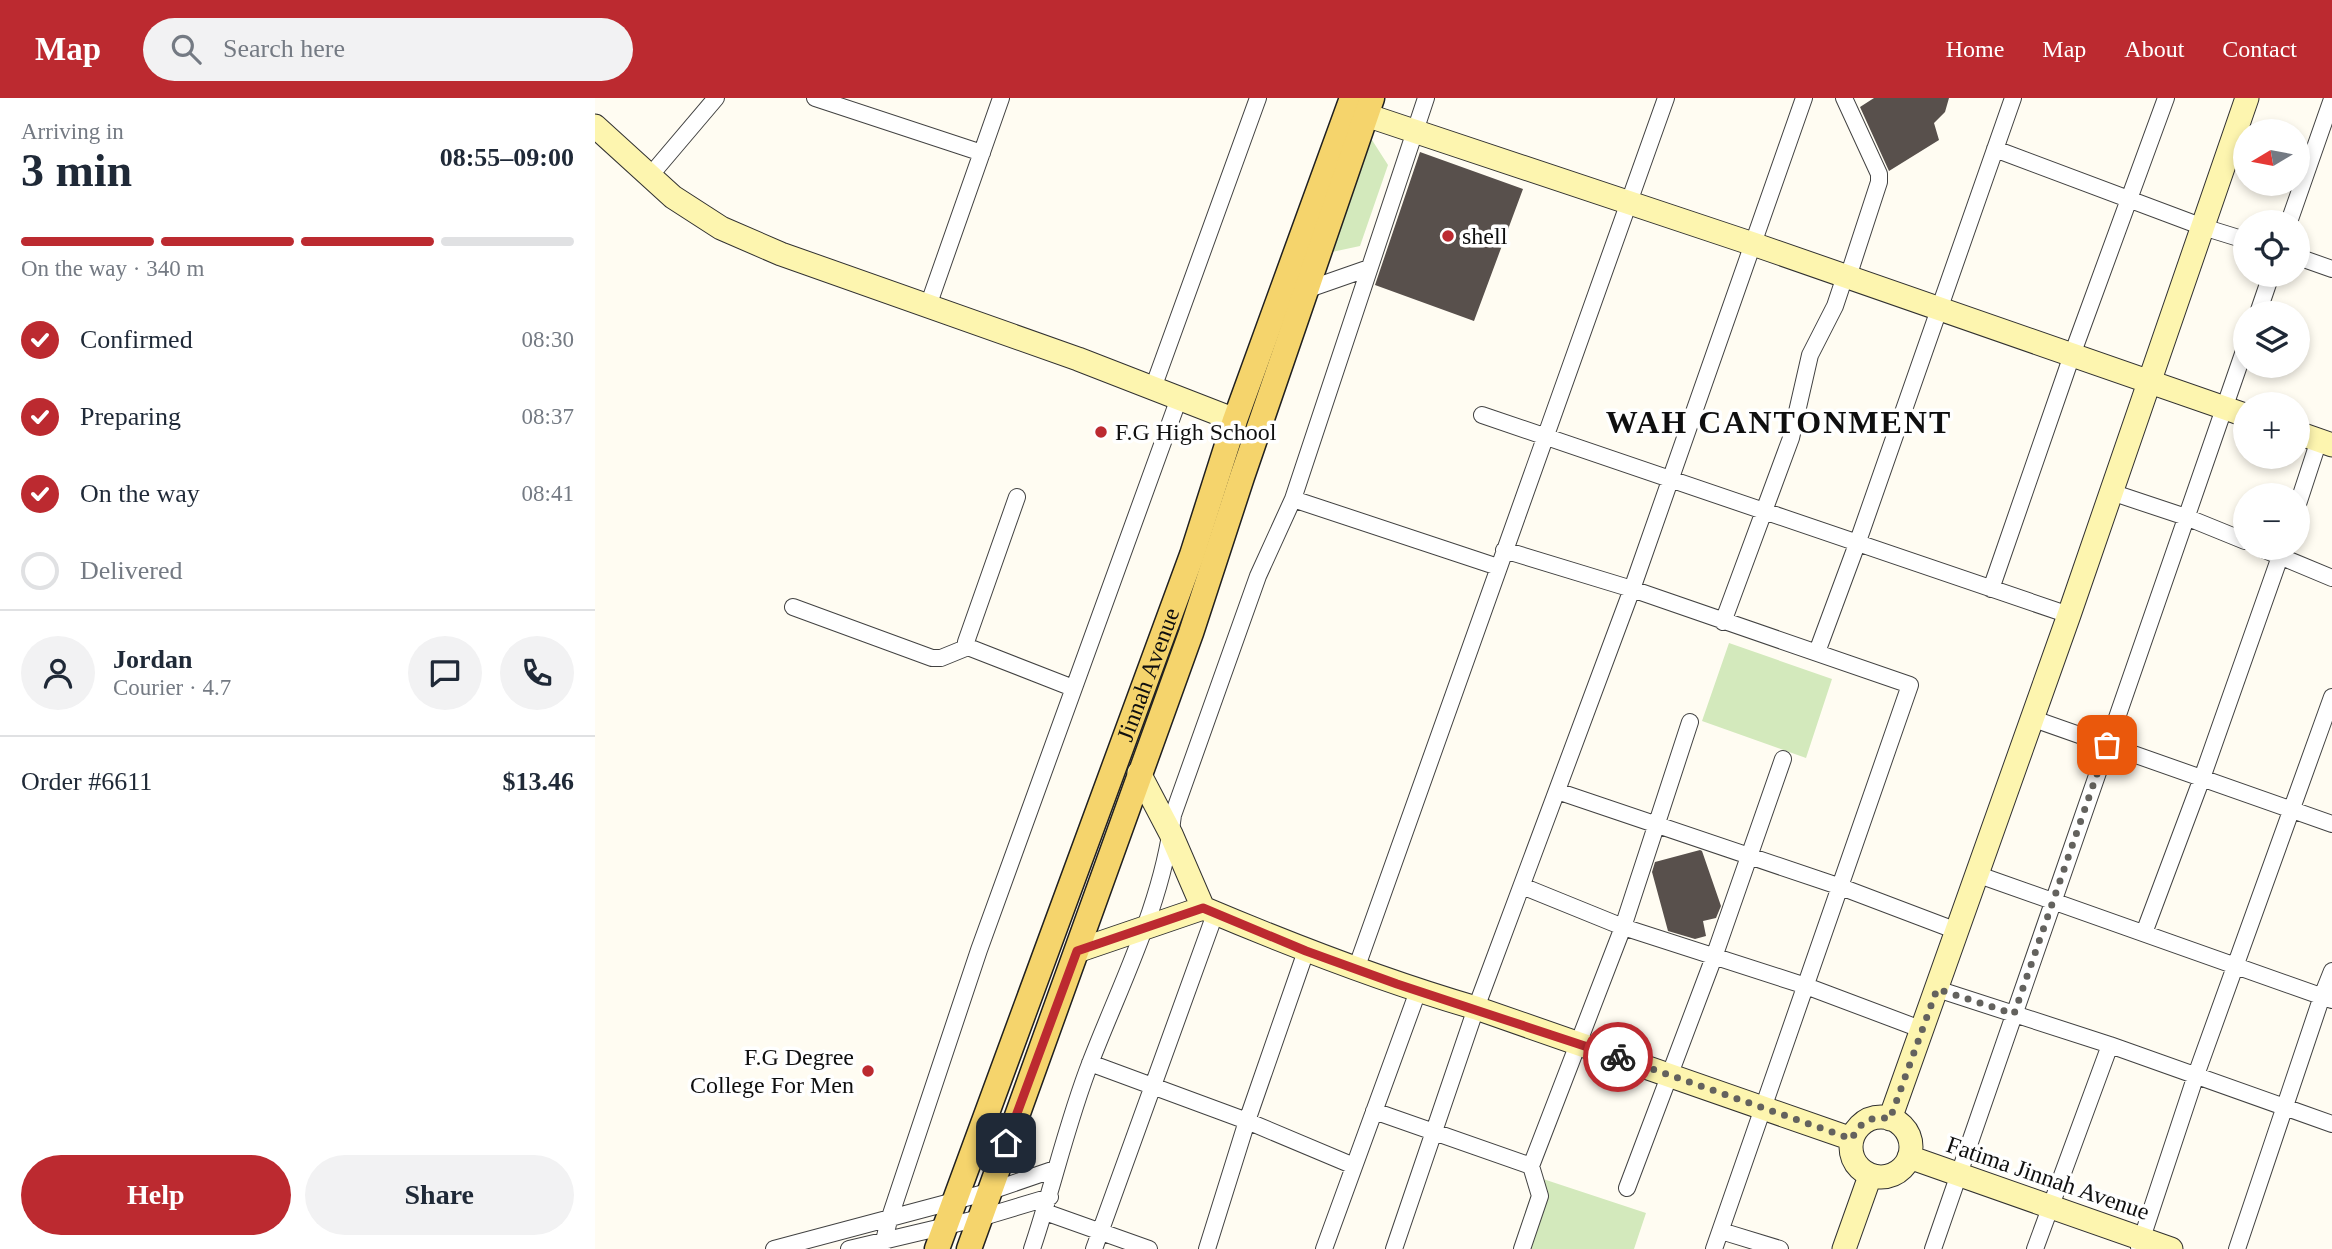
<!DOCTYPE html>
<html lang="en">
<head>
<meta charset="utf-8">
<style>
  :root { --surface:#fff; --page:#f2f2f3; --text:#1f2937; --muted:#747a83; --line:#e0e1e3; --accent:#bc2a30 }
  body { margin:0; font-family:"Times New Roman",serif; background:var(--page); color:var(--text); height:100vh; display:flex; flex-direction:column; font-size:26px; white-space:nowrap }
  * { box-sizing:border-box; margin:0 }
  p { font-size:23px; color:var(--muted) }
  .icon { flex:none; width:38px; height:38px; fill:none; stroke:currentColor; stroke-width:2; stroke-linecap:round; stroke-linejoin:round }
  .map { position:relative; flex:1; overflow:hidden }
  .sheet { display:flex; flex-direction:column; background:var(--surface); width:595px }
  .sheet>* { flex:none }
  .needle { width:46px; rotate:260deg }
  .tools { position:absolute; left:1638px; top:21px; display:grid; gap:14px }
  .tools a { display:grid; place-items:center; width:77px; height:77px; border-radius:50%; background:var(--surface); box-shadow:0 4px 10px #0003; font-size:35px }
  .pin { position:absolute; display:grid; place-items:center; width:60px; height:60px; color:#fff; margin:-30px; border-radius:14px; box-shadow:0 4px 10px #0006 }
  .courier { position:absolute; display:grid; place-items:center; width:70px; height:70px; margin:-35px; border:5px solid #bc2a30; border-radius:50%; background:#fff; color:#222; box-shadow:0 2px 9px #0007 }
  .overview em { font-style:normal; font-weight:800 }
  .overview div { display:flex; flex-direction:column-reverse }
  .overview { display:flex; align-items:center; justify-content:space-between; height:119px; padding:0 21px }
  h1 { font-size:46px; font-weight:800; line-height:52px }
  .bar { display:grid; grid-template-columns:repeat(4,1fr); gap:10px 7px; align-content:center; height:84px; padding:0 21px }
  .bar i { height:9px; border-radius:5px; background:var(--line) }
  .bar .current { background:var(--accent) }
  .bar p { grid-column:span 4 }
  .line { display:flex; align-items:center; gap:18px; padding:0 21px; border-top:2px solid var(--line) }
  .line div { flex:1 }
  .round { display:grid; place-items:center; flex:none; width:74px; height:74px; border-radius:37px; background:var(--page) }
  ol { padding:0 21px; list-style:none }
  li { display:flex; align-items:center; gap:21px; height:77px }
  li p { margin-inline-start:auto }
  li .icon { padding:7px; border-radius:50%; background:var(--accent); color:#fff; stroke-width:4 }
  li:last-child { color:var(--muted) }
  li i { width:38px; height:38px; border:4px solid var(--line); border-radius:50% }
  .primary-button { display:flex; gap:14px; margin-top:auto; padding:14px 21px }
  .primary-button a { flex:1; height:80px; border-radius:42px; background:var(--accent); color:#fff; font-size:28px; font-weight:800; line-height:80px; text-align:center }
  .primary-button a+a { background:var(--page); color:var(--text) }
  header { display:flex; align-items:center; gap:42px; box-sizing:border-box; height:98px; padding:0 35px; background:var(--accent); color:#fff }
  header strong { font-size:33px }
  nav { display:flex; gap:38px; margin-inline-start:auto; font-size:24px }
  .search { width:490px; height:63px; background:var(--page); display:flex; align-items:center; gap:18px; box-sizing:border-box; padding:0 24px; border-radius:38px; color:var(--muted); font-size:26px }
  main { display:flex; flex:1; min-height:0 }
  .map>svg:first-child { display:block }
  .green { fill:#d3e9bc }
  .building { fill:#58504c }
  .lines { fill:none; stroke-linecap:round; stroke-linejoin:round }
  .street-casing { stroke:#424242; stroke-width:18 }
  .secondary-casing { stroke:#313131; stroke-width:25 }
  .primary-casing { stroke:#202020; stroke-width:27 }
  .street { stroke:#fff; stroke-width:16 }
  .secondary { stroke:#fdf5af; stroke-width:23 }
  .primary { stroke:#f5d46c; stroke-width:24 }
  .done { stroke:#63625e; stroke-width:7; stroke-dasharray:0 12.6 }
  .route { stroke:#bc2a30; stroke-width:9 }
  .poi-dot { fill:#bc2a30; stroke:#fff; stroke-width:2.5 }
  .labels { text-anchor:middle; dominant-baseline:central; stroke-width:7; stroke-linejoin:round; paint-order:stroke }
  .poi-label { font-size:24px; fill:#0f0f0f; stroke:#fff; text-anchor:start }
  .street-label { font-size:24px; fill:#0f0f0f; stroke:#fff }
  .district-label { font-size:32px; font-weight:bold; letter-spacing:2px; fill:#0f0f0f; stroke:#fff }
</style>
</head>
<body>
<header>
<strong>Map</strong>
<div class="search"><svg class="icon" aria-label="search" viewBox="0 0 24 24"><circle cx="10" cy="10" r="6"/><path d="M15 15l6 6"/></svg>Search here</div>
<nav><a>Home</a><a>Map</a><a>About</a><a>Contact</a></nav>
</header>
<main>
<section class="sheet">
<div class="overview"><div><h1>3 min</h1><p>Arriving in</p></div><em>08:55–09:00</em></div>
<div class="bar"><i class="current"></i><i class="current"></i><i class="current"></i><i></i><p>On the way · 340 m</p></div>
<ol>
<li><svg class="icon" aria-label="check" viewBox="0 0 24 24"><path d="M5 12l5 5 9-10"/></svg>Confirmed<p>08:30</p></li>
<li><svg class="icon" aria-label="check" viewBox="0 0 24 24"><path d="M5 12l5 5 9-10"/></svg>Preparing<p>08:37</p></li>
<li><svg class="icon" aria-label="check" viewBox="0 0 24 24"><path d="M5 12l5 5 9-10"/></svg>On the way<p>08:41</p></li>
<li><i></i>Delivered</li>
</ol>
<div class="line" style="height:126px"><a class="round"><svg class="icon" aria-label="person" viewBox="0 0 24 24"><circle cx="12" cy="8" r="4"/><path d="M4 21q1-7 8-7t8 7"/></svg></a><div><b>Jordan</b><p>Courier · 4.7</p></div><a class="round"><svg class="icon" aria-label="chat" viewBox="0 0 24 24"><path d="M4 5h16v11H9l-5 4z"/></svg></a><a class="round"><svg class="icon" aria-label="phone" viewBox="0 0 24 24"><path d="M5 4h4l2 5-3 2q2 4 5 5l2-3 5 2v4C11 20 4 13 5 4z"/></svg></a></div>
<div class="line" style="height:91px"><div>Order #6611</div><b>$13.46</b></div>
<div class="primary-button"><a>Help</a><a>Share</a></div>
</section>
<div class="map">
<svg width="1737" height="1151" viewBox="0 0 1737 1151">
  <rect width="100%" height="100%" fill="#fffcf2"/>
  <!-- green -->
  <path class="green" d="M 777,42 L 793,67 L 765,148 L 737,154 L 731,152 L 770,45 Z
    M 1134,545 L 1237,581 L 1211,660 L 1107,623 Z
    M 942,1079 L 1051,1115 L 1039,1151 L 918,1151 Z"/>
  <!-- building -->
  <path class="building" d="M 1279,0 L 1354,0 L 1350,14 L 1339,25 L 1344,42 L 1294,73 L 1265,9 Z
    M 825,54 L 928,91 L 879,223 L 780,187 Z
    M 1105,752 L 1107,753 L 1126,808 L 1121,820 L 1108,823 L 1111,838 L 1100,841 L 1073,833 L 1057,774 L 1060,764 Z"/>
  <g class="lines">
    <!-- street casing -->
    <g class="street-casing">
      <path id="street" d="M 220,0 L 387,55
        M 1249,0 L 1284,76 L 1284,84 L 1253,179
        M 1400,51 L 1608,129 L 1650,142
        M 54,79 L 121,0
        M 1694,124 L 1737,1
        M 1703,159 L 1737,171
        M 711,192 L 774,170
        M 333,208 L 406,0
        M 1663,215 L 1676,177
        M 558,290 L 663,0
        M 887,317 L 1474,517
        M 1516,394 L 1591,419 L 1650,443
        M 422,399 L 371,544 L 373,549 L 478,590
        M 698,401 L 903,469
        M 1703,406 L 1724,342
        M 1665,450 L 1737,480
        M 909,452 L 1037,491 L 1315,587 L 1119,1151
        M 1396,491 L 1477,257 L 1571,0
        M 198,509 L 337,560 L 346,560 L 373,549
        M 1128,524 L 1196,340 L 1215,257 L 1240,208 L 1250,178
        M 1222,554 L 1262,446 L 1418,0
        M 1436,620 L 1737,726
        M 962,693 L 1246,789 L 1362,833
        M 1381,776 L 1737,902
        M 927,788 L 1028,829 L 1211,888 L 1328,932
        M 1549,835 L 1607,680 L 1688,450
        M 761,871 L 1071,0
        M 1342,891 L 1515,947 L 1737,1026
        M 495,965 L 652,1023 L 759,1068
        M 779,1013 L 936,1068
        M 1032,1090 L 1119,859 L 1188,661
        M 450,1114 L 554,1151
        M 1126,1133 L 1185,1151
        M 1544,1149 L 1601,977 L 1737,599
        M 179,1151 L 393,1094 L 460,1071
        M 254,1151 L 385,1120 L 455,1099
        M 287,1151 L 294,1122 L 384,852 L 584,300
        M 437,1151 C 458,1089 472,1024 496,963 C 527,883 568,804 578,717 L 663,478 L 698,401 L 831,0
        M 499,1151 L 620,816
        M 612,1151 L 652,1023 L 711,853
        M 729,1151 L 823,893
        M 799,1151 L 881,910 L 1037,491 L 1209,0
        M 927,1151 L 945,1098 L 936,1068 L 1028,829 L 1095,624
        M 1338,1151 L 1650,250
        M 1440,1151 L 1515,947
        M 1642,1151 L 1727,898 L 1737,873"/>
    </g>
    <!-- secondary casing -->
    <g class="secondary-casing">
      <path id="secondary" d="M 771,17 L 1158,146 L 1650,317
        M 0,28 L 78,99 L 126,130 L 186,156 L 483,261 L 640,322
        M 1703,335 L 1737,347
        M 544,675 L 576,736 L 608,810
        M 482,853 L 608,810 C 698,848 788,883 881,910 L 1257,1041
        M1256 1049a30 30 0 1 1 60 0a30 30 0 1 1-60 0Z
        M 1295,1021 L 1474,517 L 1652,0
        M 1314,1059 L 1576,1151
        M 1249,1151 L 1275,1078"/>
    </g>
    <!-- primary casing -->
    <g class="primary-casing">
      <g id="primary">
        <path id="s1" d="M 342,1151 L 597,457 L 640,322 L 757,0"/>
        <path d="M 374,1151 L 596,535 L 647,379 L 777,0"/>
      </g>
    </g>
    <!-- street -->
    <use href="#street" class="street"/>
    <!-- secondary -->
    <use href="#secondary" class="secondary"/>
    <!-- primary -->
    <use href="#primary" class="primary"/>
  </g>
  <g class="lines">
    <!-- done -->
    <path class="done" d="M 1023,959 L 1257,1041 C 1264,1024 1277,1017 1295,1021 L 1342,891 L 1419,916 L 1512,647"/>
    <!-- route -->
    <path class="route" d="M 411,1045 L 482,853 L 608,810 L 711,853 L 802,886 L 1023,959"/>
  </g>
  <!-- markers -->
  <g class="poi-dot">
    <circle cx="853" cy="138" r="7"/>
    <circle cx="506" cy="334" r="7"/>
    <circle cx="273" cy="973" r="7"/>
  </g>
  <g class="labels">
    <!-- poi labels -->
    <g class="poi-label">
      <text x="867" y="138">shell</text>
      <text x="520" y="334">F.G High School</text>
      <text x="259" y="959" text-anchor="end">F.G Degree<tspan x="259" dy="28">College For Men</tspan></text>
    </g>
    <!-- street labels -->
    <g class="street-label">
      <text stroke="none"><textPath href="#s1" startOffset="612">Jinnah Avenue</textPath></text>
      <text transform="translate(1453 1080) rotate(19)">Fatima Jinnah Avenue</text>
    </g>
    <!-- district labels -->
    <g class="district-label">
      <text x="1184" y="324">WAH CANTONMENT</text>
    </g>
  </g>
</svg>
<div class="tools">
<a><svg class="needle" viewBox="-14 -14 28 28"><path d="M0-13l5 13h-10z" fill="#e53935"/><path d="M0 13l5-13h-10z" fill="#747a83"/></svg></a>
<a><svg class="icon" aria-label="locate" viewBox="0 0 24 24"><circle cx="12" cy="12" r="6"/><path d="M12 2v4M12 18v4M2 12h4M18 12h4"/></svg></a>
<a><svg class="icon" aria-label="layers" viewBox="0 0 24 24"><path d="M12 4l9 5-9 5-9-5zM3 14l9 5 9-5"/></svg></a>
<a>+</a>
<a>−</a>
</div>
<div class="pin" style="left:1512px;top:647px;background:#ea580c"><svg class="icon" aria-label="bag" viewBox="0 0 24 24"><path d="M5 8h14l-1 12H6zM9 8a3 3 0 0 1 6 0"/></svg></div>
<div class="pin" style="left:411px;top:1045px;background:#1f2937"><svg class="icon" aria-label="home" viewBox="0 0 24 24"><path d="M3 11l9-7 9 7M6 9v11h12V9"/></svg></div>
<div class="courier" style="left:1023px;top:959px"><svg class="icon" aria-label="bike" viewBox="0 0 24 24"><circle cx="6" cy="16" r="4"/><circle cx="18" cy="16" r="4"/><path d="M6 16l4-8h5l3 8M10 8l3 8H6M13 5h3"/></svg></div>
</div>
</main>
</body>
</html>
